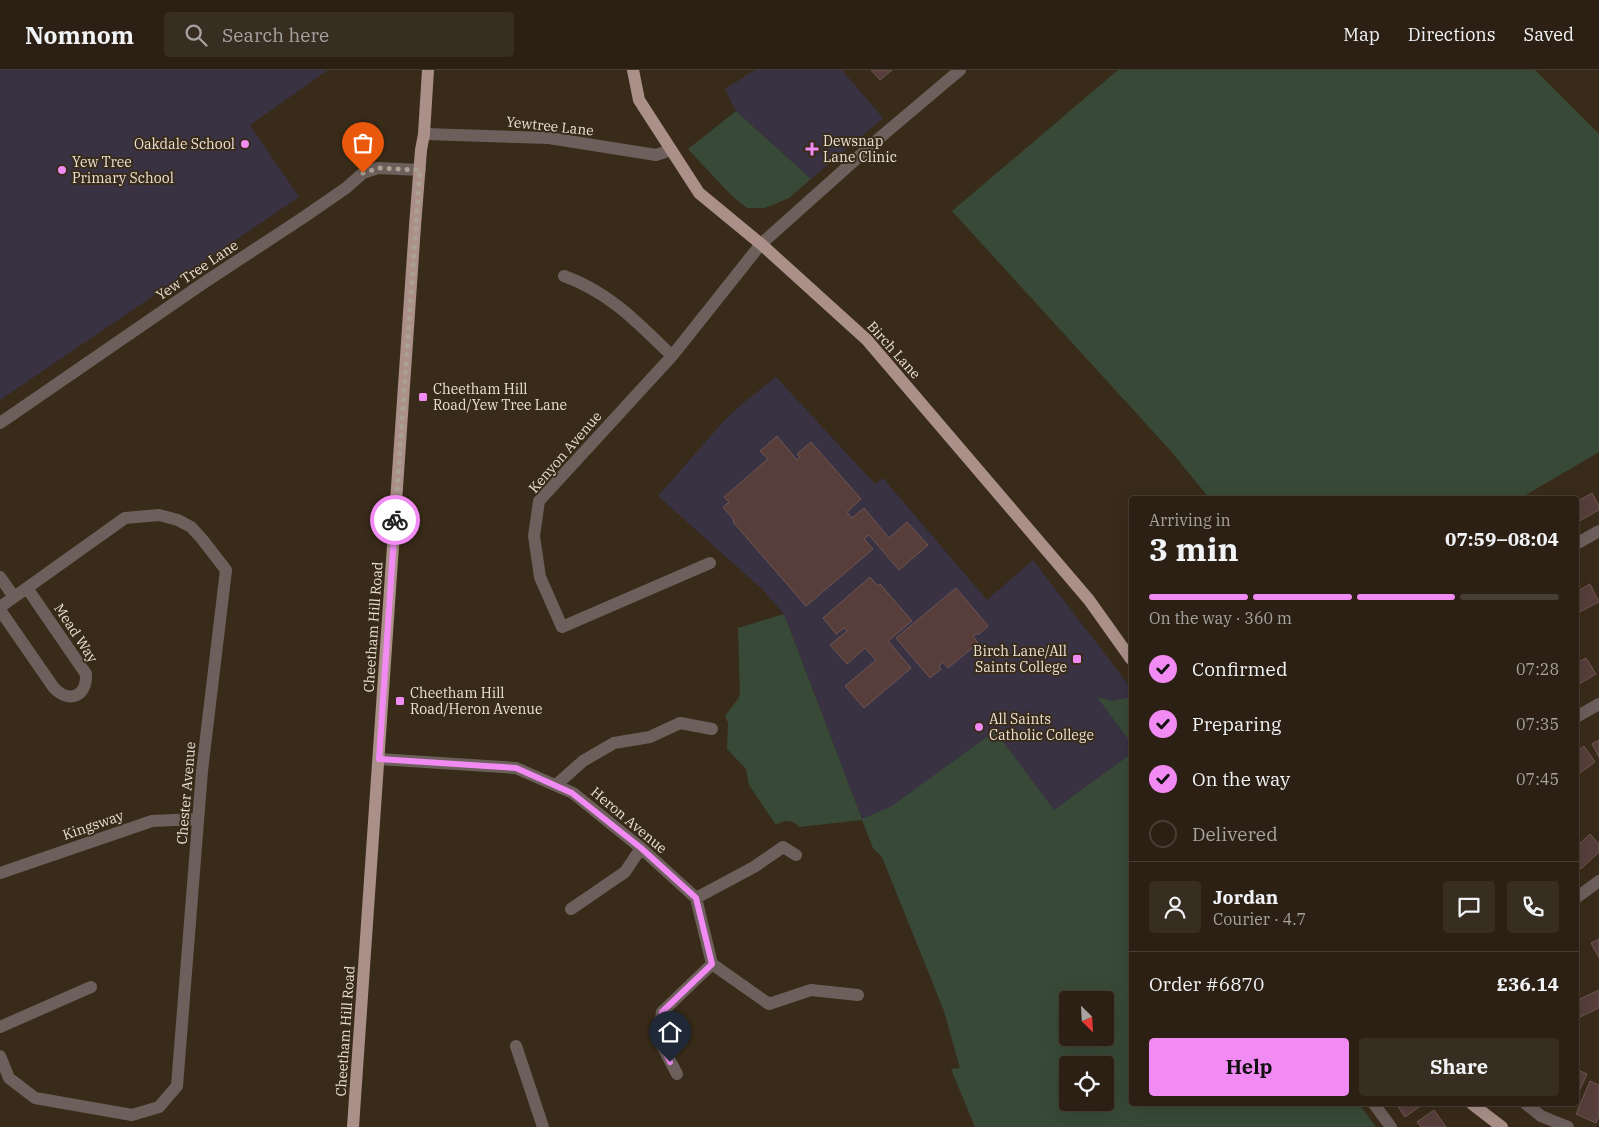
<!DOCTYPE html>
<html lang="en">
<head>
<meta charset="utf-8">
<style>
  :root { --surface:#2b2013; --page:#372d21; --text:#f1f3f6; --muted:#a6a3a0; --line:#473e33; --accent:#f28af3 }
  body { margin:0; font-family:"IBM Plex Serif",serif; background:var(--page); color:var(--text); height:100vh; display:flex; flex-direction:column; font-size:19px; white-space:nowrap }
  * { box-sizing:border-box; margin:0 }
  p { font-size:16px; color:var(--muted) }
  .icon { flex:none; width:28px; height:28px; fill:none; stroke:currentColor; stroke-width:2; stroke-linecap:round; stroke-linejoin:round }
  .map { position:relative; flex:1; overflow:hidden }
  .sheet { position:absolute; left:1129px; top:426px; width:450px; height:610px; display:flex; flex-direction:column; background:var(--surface); border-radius:5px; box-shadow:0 5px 20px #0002,0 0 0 1px var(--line) }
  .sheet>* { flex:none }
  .needle { width:32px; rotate:156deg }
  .controls { position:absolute; left:1059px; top:921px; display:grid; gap:10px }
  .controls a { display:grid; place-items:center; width:55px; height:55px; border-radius:5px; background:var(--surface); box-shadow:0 5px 20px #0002,0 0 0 1px var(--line); font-size:25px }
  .pin { position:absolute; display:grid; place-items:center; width:42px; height:42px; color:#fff; margin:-51px -21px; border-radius:50% 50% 50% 0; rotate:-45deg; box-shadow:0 0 5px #0007 }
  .pin .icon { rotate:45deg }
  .courier { position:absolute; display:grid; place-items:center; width:50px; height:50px; margin:-25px; border:4px solid #f28af3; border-radius:50%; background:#fff; color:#222; box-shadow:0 1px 6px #0007 }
  .overview em { font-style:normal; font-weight:800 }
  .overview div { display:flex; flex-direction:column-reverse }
  .overview { display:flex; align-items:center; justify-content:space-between; height:85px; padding:0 20px }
  h1 { font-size:32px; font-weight:800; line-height:38px }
  .bar { display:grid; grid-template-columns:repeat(4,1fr); gap:8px 5px; align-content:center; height:60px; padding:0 20px }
  .bar i { height:6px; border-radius:4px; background:var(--line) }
  .bar .on { background:var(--accent) }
  .bar p { grid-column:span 4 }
  .line { display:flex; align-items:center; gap:12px; padding:0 20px; border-top:1px solid var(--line) }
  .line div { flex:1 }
  .round { display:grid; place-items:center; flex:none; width:52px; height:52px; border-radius:5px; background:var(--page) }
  ol { padding:0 20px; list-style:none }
  li { display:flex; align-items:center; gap:15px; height:55px }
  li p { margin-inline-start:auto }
  li .icon { padding:5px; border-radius:50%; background:var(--accent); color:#111; stroke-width:4 }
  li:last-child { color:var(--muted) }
  li i { width:28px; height:28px; border:2px solid var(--line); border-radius:50% }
  .primary-button { display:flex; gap:10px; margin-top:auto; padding:10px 20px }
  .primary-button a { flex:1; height:58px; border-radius:5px; background:var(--accent); color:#111; font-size:20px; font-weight:800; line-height:58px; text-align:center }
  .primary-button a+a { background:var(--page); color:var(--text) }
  header { display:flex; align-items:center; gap:30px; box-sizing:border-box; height:70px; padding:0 25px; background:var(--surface); border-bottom:1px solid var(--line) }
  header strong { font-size:24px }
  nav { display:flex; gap:28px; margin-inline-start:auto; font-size:18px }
  .search { width:350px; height:45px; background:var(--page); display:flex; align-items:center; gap:12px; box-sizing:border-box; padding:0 18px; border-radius:5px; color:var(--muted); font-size:19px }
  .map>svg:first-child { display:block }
  .education { fill:#383243; fill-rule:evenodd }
  .medical { fill:#383242 }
  .green { fill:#384a37; fill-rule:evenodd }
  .building { fill:#573e3b; stroke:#705653 }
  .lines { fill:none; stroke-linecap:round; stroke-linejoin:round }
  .minor { stroke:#6d605c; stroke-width:12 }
  .major { stroke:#ab9089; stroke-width:12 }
  .done { stroke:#aba193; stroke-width:5; stroke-dasharray:0 9 }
  .route { stroke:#f28af3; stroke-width:6 }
  .poi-dot { fill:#f28af3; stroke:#392b19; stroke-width:2 }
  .labels { text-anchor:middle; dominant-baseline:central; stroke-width:4; stroke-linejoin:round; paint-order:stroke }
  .street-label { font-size:14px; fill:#e9e0d5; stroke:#392b19 }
  .poi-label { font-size:14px; fill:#e9e0d5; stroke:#392b19; text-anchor:start }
</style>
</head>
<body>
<header>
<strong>Nomnom</strong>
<div class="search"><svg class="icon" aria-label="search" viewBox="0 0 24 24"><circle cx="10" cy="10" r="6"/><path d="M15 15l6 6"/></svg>Search here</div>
<nav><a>Map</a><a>Directions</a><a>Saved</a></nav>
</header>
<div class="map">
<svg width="1599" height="1057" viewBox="0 0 1599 1057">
  <rect width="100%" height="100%" fill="#392b19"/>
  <!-- education -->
  <path class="education" d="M 0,0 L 328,0 L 250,55 L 299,127 L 0,330 Z
    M 776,307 L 875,414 L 883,408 L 987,530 L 1033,490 L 1131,618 L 1131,1034 L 975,1057 L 951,999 L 960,998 L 944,941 L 882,787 L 873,778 L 784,544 L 762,519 L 658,426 L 722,353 L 742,334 ZM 1068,930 L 1105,930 L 1105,968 L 1068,968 ZM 1068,995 L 1105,995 L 1105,1032 L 1068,1032 Z"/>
  <!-- medical -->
  <path class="medical" d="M 755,0 L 842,0 L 883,48 L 811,109 L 736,41 L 725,19 Z"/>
  <!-- green -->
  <path class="green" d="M 1118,0 L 1535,0 L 1599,64 L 1599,382 L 1519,429 L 1210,429 L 1169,379 L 952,141 Z
    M 736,41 L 811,109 L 789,128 L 765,138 L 747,138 L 731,125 L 688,79 Z
    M 784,544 L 862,749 L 892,736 L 995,661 L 1054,740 L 1131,684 L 1131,1034 L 1359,1034 L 1376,1057 L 975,1057 L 951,999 L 960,998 L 944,941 L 882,787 L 873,778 L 862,750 L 799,757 C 793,750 784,749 776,755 L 749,715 L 746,699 L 727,679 L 728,653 L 725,646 L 738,629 L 740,624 L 738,558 ZM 1068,930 L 1105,930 L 1105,968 L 1068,968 ZM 1068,995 L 1105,995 L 1105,1032 L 1068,1032 Z
    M 1097,627 L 1112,631 L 1131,627 L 1131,673 Z"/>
  <!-- building -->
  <path class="building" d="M 871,0 L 892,0 L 880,10 Z
    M 777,366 L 797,390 L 800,387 L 797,384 L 811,372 L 861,429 L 847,442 L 852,448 L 864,438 L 889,468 L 907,452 L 928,475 L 899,500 L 869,465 L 864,469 L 873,479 L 806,536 L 733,452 L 734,450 L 723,437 L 729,432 L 724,427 L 768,389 L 760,381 Z
    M 1592,423 L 1599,436 L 1599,440 L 1576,453 L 1576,432 Z
    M 870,507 L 878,516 L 880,514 L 912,551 L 888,571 L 911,598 L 864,638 L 845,616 L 876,590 L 865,578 L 847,594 L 830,575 L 847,561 L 844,558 L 836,564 L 823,548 Z
    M 1590,514 L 1599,532 L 1576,544 L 1576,522 Z
    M 956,518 L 988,556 L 978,565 L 977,563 L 973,566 L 978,573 L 948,598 L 943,592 L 939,596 L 941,599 L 930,608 L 896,568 Z
    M 1586,588 L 1596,604 L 1576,616 L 1576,593 Z
    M 1599,670 L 1599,687 L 1592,674 Z
    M 1584,676 L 1595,692 L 1576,706 L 1576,682 Z
    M 1590,764 L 1599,774 L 1599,782 L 1581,799 L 1576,793 L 1576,777 Z
    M 1599,869 L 1599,888 L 1591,873 Z
    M 1599,920 L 1599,938 L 1576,949 L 1576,931 Z
    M 1576,999 L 1587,1004 L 1578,1024 L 1576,1023 Z
    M 1590,1011 L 1599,1015 L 1599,1046 L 1596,1053 L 1576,1044 Z
    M 1396,1034 L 1421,1034 L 1422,1035 L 1405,1047 Z
    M 1434,1040 L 1446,1057 L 1421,1057 L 1417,1052 Z"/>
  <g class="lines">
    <!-- minor -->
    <path class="minor" d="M 424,64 L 549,68 L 656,85 L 671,80
      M 564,206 C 609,222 638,253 672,286
      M 0,353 L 205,212 L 304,147 L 346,118 L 363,103 L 378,98 L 420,100
      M 1576,474 L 1599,461
      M 710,493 L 562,557 L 540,507 L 534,466 L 539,431 L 672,286 L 761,174 L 883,65 L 960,0
      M 0,507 L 14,527
      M 0,537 L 125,448 L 159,445 L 178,450 L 191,457 L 202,469 L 226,500 L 202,701 L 177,1016 L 159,1037 L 132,1045 L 35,1028 L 9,1008 L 0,986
      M 0,540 L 54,618 C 70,634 87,626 86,604 L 27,518
      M 1576,647 L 1599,634
      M 379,689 L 516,698 L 573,723 L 641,778 L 696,828 L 712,894
      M 556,715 L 583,691 L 614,673 L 650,667 L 680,653 L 712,659
      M 0,803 L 152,751 L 198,749
      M 696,828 L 754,797 L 783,777 L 796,785
      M 1576,828 L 1599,811
      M 571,839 L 625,802 L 641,778
      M 712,894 L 769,934 L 811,920 L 858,925
      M 0,957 L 91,917
      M 516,976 L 543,1057
      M 677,1004 L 658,968 L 662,942 L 712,894
      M 1374,1034 L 1391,1057
      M 1526,1034 L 1541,1046 L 1568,1057"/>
    <!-- major -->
    <path class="major" d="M 633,0 L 639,30 L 699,123 L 761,174 L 867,270 L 1089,530 L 1131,589
      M 1472,1034 L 1502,1057
      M 353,1057 L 415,156 L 421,80 L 424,64 L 428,0"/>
  </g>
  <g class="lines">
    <!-- done -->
    <path class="done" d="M 363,103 L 378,98 L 420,100 L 395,450"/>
    <!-- route -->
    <path class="route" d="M 395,450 L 379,689 L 516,698 L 572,723 L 641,778 L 696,828 L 712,894 L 662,942 L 658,968 L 670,992"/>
  </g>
  <!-- markers -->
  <g class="poi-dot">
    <circle cx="245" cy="74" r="5"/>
    <path d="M809.5 71.5h5v5h5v5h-5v5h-5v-5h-5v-5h5z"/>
    <circle cx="62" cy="100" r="5"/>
    <rect x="418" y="322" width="10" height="10" rx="2.5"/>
    <rect x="1072" y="584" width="10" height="10" rx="2.5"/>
    <rect x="395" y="626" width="10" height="10" rx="2.5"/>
    <circle cx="979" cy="657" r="5"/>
  </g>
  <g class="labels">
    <!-- street labels -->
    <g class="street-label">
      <text transform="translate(550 56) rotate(6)">Yewtree Lane</text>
      <text transform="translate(197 200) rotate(-34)">Yew Tree Lane</text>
      <text transform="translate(894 280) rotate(48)">Birch Lane</text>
      <text transform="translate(565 382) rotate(-49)">Kenyon Avenue</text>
      <text transform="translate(373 557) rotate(-86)">Cheetham Hill Road</text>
      <text transform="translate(76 563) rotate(57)">Mead Way</text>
      <text transform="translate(186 723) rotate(-85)">Chester Avenue</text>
      <text transform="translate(629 750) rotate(40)">Heron Avenue</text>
      <text transform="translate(93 755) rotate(-19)">Kingsway</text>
      <text transform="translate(345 961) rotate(-86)">Cheetham Hill Road</text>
    </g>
    <!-- poi labels -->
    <g class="poi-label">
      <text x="823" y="71">Dewsnap<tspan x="823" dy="16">Lane Clinic</tspan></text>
      <text x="235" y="74" text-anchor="end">Oakdale School</text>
      <text x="72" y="92">Yew Tree<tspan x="72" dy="16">Primary School</tspan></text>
      <text x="433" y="319">Cheetham Hill<tspan x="433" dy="16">Road/Yew Tree Lane</tspan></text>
      <text x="1067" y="581" text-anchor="end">Birch Lane/All<tspan x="1067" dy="16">Saints College</tspan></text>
      <text x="410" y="623">Cheetham Hill<tspan x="410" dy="16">Road/Heron Avenue</tspan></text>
      <text x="989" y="649">All Saints<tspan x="989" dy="16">Catholic College</tspan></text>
    </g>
  </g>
</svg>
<div class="controls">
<a><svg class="needle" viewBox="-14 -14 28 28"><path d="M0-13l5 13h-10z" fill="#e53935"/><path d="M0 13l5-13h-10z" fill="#a6a3a0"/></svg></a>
<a><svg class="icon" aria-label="locate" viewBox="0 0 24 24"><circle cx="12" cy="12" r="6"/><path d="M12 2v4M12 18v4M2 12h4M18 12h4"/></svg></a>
</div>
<div class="pin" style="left:363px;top:103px;background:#ea580c"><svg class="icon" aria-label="bag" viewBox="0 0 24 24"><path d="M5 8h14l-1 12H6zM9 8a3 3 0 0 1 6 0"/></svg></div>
<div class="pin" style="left:670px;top:992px;background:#1f2937"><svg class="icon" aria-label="home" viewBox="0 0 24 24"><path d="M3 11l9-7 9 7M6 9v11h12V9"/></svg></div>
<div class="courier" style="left:395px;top:450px"><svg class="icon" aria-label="bike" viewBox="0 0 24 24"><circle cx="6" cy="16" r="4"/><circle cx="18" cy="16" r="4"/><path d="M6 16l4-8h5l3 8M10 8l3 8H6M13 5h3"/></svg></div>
<section class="sheet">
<div class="overview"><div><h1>3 min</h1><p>Arriving in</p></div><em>07:59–08:04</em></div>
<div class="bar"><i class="on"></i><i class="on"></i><i class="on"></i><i></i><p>On the way · 360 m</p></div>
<ol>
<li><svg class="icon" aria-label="check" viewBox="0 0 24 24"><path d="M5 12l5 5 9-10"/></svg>Confirmed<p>07:28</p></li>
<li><svg class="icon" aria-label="check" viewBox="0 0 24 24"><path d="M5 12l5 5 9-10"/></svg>Preparing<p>07:35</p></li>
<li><svg class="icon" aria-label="check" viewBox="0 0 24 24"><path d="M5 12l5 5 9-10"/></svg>On the way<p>07:45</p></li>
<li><i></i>Delivered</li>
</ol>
<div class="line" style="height:90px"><a class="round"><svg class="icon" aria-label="person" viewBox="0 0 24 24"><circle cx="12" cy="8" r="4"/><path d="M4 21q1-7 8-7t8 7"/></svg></a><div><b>Jordan</b><p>Courier · 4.7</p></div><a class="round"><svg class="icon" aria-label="chat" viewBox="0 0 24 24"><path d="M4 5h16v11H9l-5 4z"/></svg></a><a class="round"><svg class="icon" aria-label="phone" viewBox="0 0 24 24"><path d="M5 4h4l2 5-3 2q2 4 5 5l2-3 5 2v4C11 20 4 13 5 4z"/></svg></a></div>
<div class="line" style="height:65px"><div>Order #6870</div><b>£36.14</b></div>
<div class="primary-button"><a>Help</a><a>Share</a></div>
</section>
</div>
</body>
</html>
